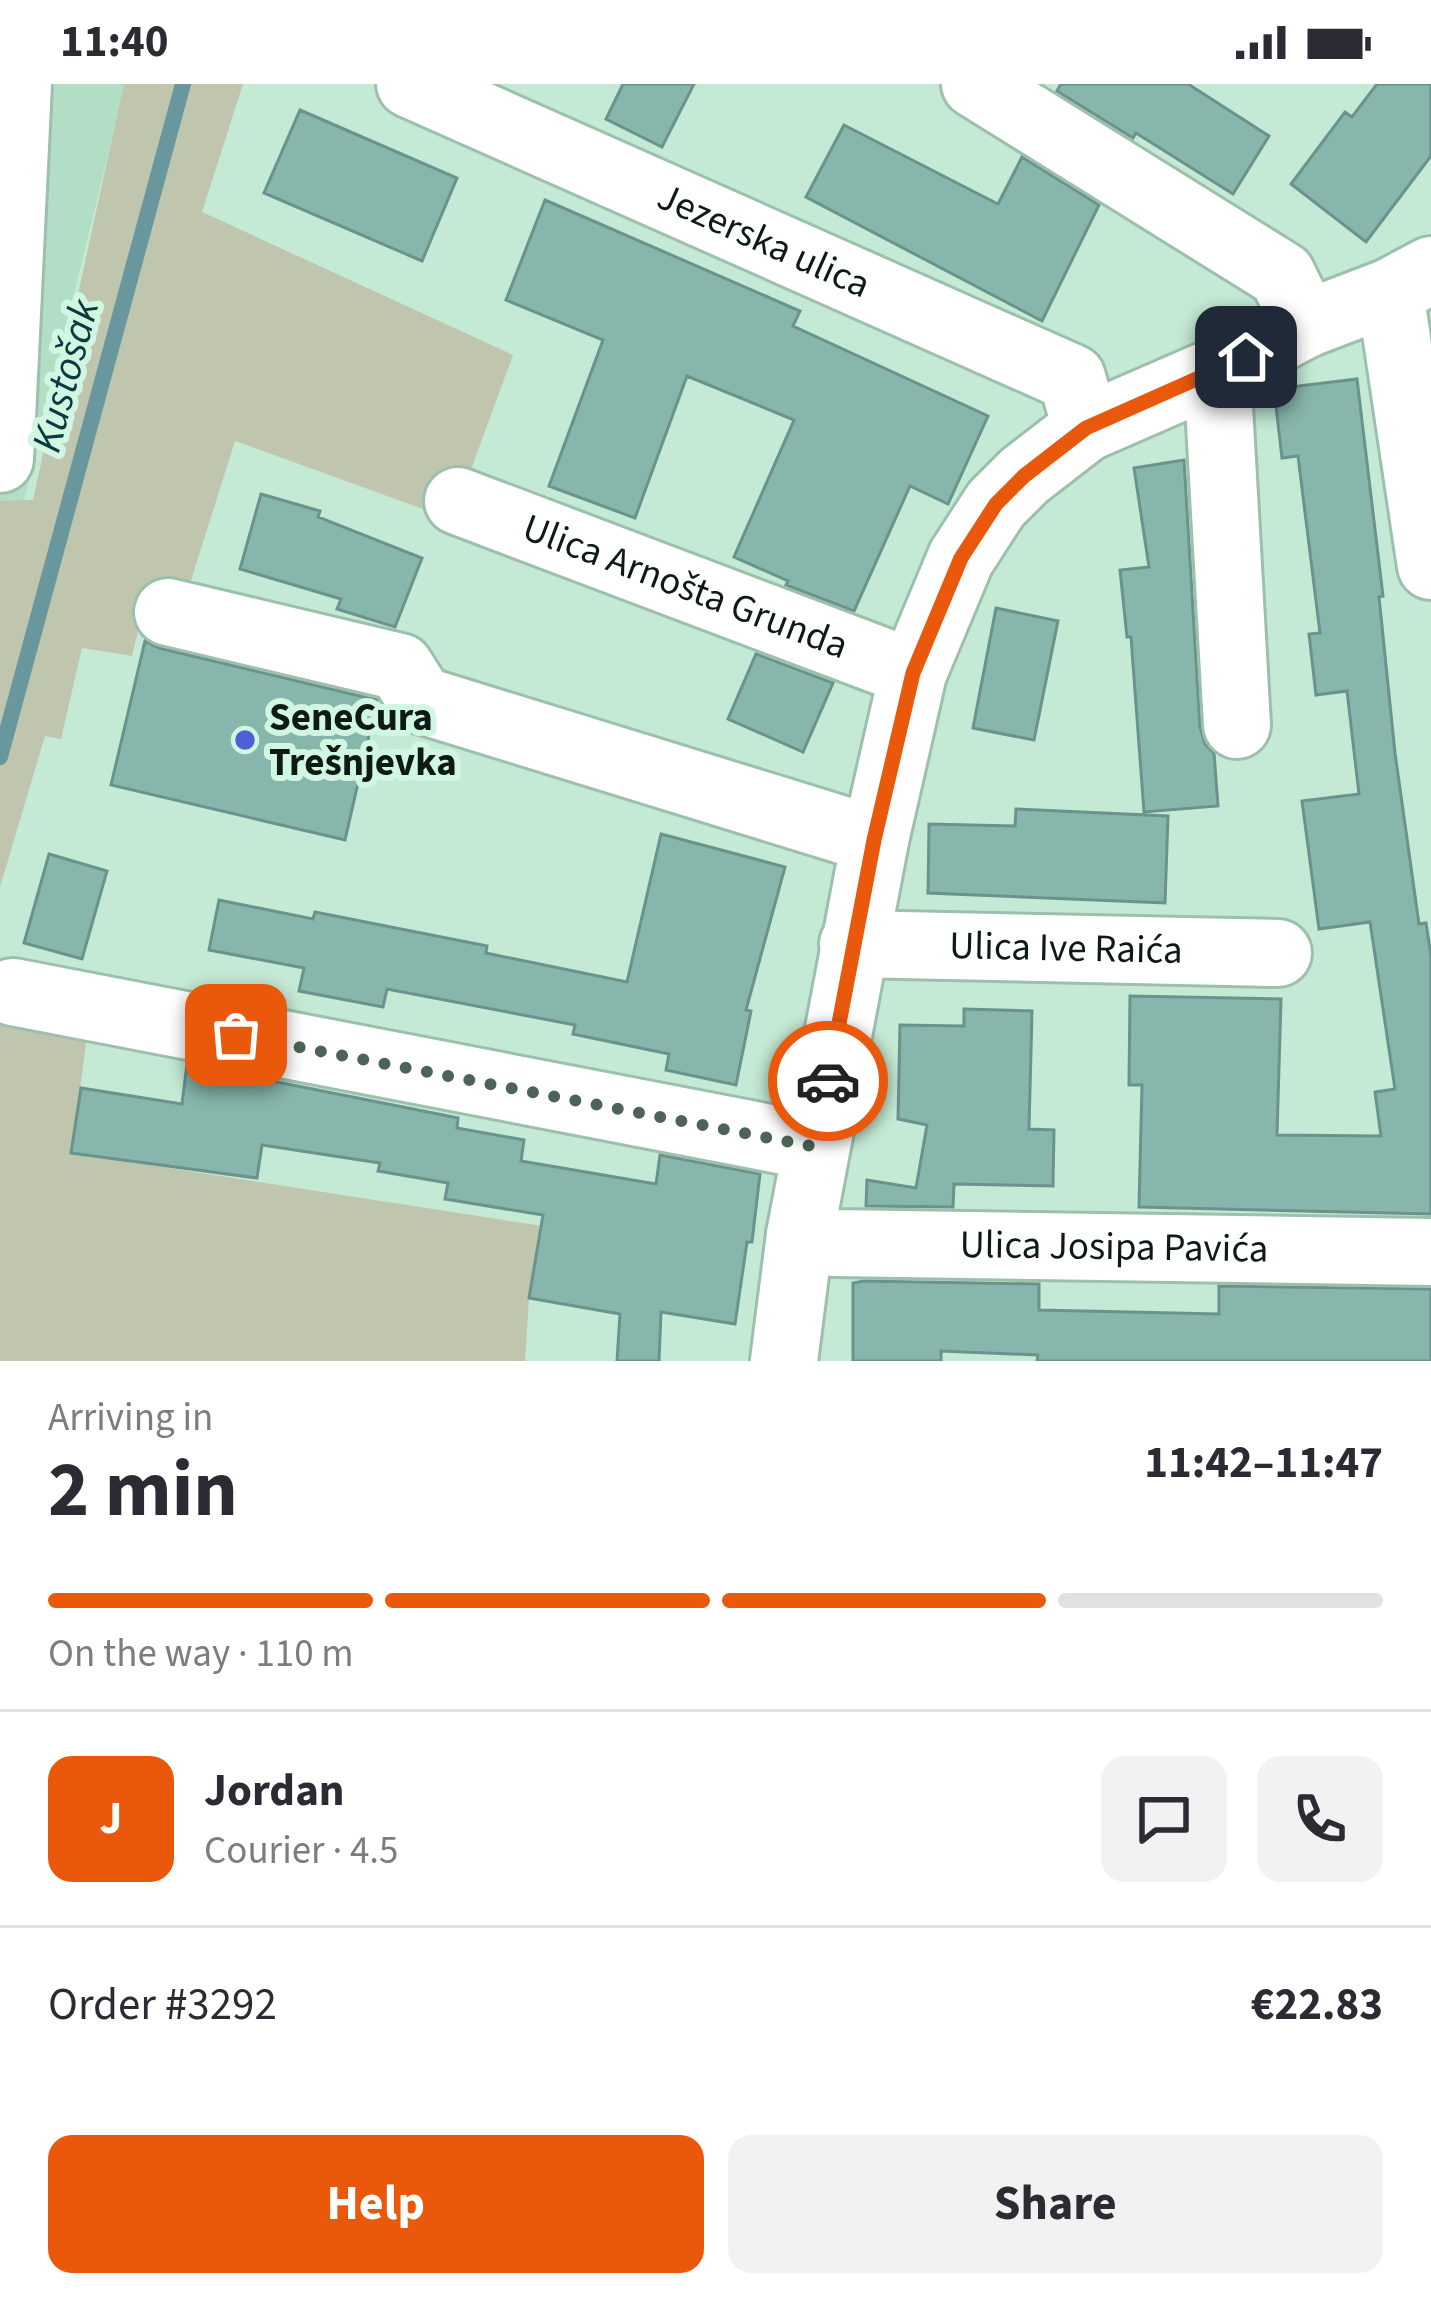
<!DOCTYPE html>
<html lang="en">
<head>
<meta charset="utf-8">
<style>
  :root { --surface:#fff; --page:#f2f2f3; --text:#2b2b33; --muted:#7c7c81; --line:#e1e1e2; --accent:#ea580c }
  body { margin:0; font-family:"Source Sans 3",sans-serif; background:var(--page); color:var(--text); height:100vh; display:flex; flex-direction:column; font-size:45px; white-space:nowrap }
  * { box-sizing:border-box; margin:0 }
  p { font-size:39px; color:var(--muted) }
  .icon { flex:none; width:66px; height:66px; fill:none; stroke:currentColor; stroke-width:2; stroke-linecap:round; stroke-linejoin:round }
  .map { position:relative; height:1277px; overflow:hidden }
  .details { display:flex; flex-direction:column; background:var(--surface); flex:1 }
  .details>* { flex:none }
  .pin { position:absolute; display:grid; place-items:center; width:102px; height:102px; color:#fff; margin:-51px; border-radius:24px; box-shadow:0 6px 18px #0006 }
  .courier { position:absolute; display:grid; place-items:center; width:120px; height:120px; margin:-60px; border:9px solid #ea580c; border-radius:50%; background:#fff; color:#222; box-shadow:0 3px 15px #0007 }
  .headline em { font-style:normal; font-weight:700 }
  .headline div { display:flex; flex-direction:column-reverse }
  .headline { display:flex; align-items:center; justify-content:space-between; height:204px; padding:0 48px }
  h1 { font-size:78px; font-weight:700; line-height:90px }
  .bar { display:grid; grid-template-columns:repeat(4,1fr); gap:18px 12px; align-content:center; height:144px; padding:0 48px }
  .bar i { height:15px; border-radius:9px; background:var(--line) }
  .bar .on { background:var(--accent) }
  .bar p { grid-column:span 4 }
  .line { display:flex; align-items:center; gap:30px; padding:0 48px; border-top:3px solid var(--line) }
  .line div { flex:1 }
  .round { display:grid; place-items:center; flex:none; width:126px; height:126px; border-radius:24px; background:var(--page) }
  .primary-button { display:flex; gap:24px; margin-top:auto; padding:24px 48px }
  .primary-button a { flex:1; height:138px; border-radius:24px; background:var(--accent); color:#fff; font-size:48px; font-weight:700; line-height:138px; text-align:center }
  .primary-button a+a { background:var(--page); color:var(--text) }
  .status { display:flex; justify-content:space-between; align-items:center; height:84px; padding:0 60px; background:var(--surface); direction:ltr }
  .status svg { height:33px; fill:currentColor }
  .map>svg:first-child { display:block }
  .built { fill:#b2dec6 }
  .green { fill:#c0c5ae }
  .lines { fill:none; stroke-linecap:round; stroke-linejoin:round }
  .stream { stroke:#68989d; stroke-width:16 }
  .building { fill:#87b6ad; stroke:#69938c; stroke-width:3 }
  .minor-casing { stroke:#9cc0ac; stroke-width:72 }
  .minor { stroke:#fff; stroke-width:66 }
  .done { stroke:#4e6357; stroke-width:12; stroke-dasharray:0 21.6 }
  .route { stroke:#ea580c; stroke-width:15 }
  .poi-dot { fill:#4c61d5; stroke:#d1f6e1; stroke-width:4.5 }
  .labels { text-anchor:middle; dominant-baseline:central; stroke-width:12; stroke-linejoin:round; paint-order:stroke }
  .street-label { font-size:39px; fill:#0e1b14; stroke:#d1f6e1 }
  .poi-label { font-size:39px; font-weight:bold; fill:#0e1b14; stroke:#d1f6e1; text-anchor:start }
  .water-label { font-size:42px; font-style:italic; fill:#0a393e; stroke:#d1f6e1 }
</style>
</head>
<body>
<div class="status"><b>11:40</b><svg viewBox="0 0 49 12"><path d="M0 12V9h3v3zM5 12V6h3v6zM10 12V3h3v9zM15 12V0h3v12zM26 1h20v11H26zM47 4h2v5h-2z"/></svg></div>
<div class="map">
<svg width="1431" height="1277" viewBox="0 0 1431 1277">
  <rect width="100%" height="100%" fill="#c4e9d4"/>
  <!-- built -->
  <path class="built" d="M 0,0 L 125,0 L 24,417 L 0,417 Z"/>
  <!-- green -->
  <path class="green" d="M 124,0 L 243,0 L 202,128 L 513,271 L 466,399 L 437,391 L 423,425 L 235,357 L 187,509 L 150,498 L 132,572 L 82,564 L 61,655 L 45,652 L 0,803 L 0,417 L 33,416 Z
    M 0,877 L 100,901 L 88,943 L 72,1069 L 542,1142 L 529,1214 L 525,1277 L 0,1277 Z"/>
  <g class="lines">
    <!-- stream -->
    <path class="stream" d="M 0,673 L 183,0"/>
  </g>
  <!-- building -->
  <path class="building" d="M 623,0 L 694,0 L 662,63 L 606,35 Z
    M 1061,0 L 1188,0 L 1269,52 L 1233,110 L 1136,49 L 1133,54 L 1057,7 Z
    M 1377,0 L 1431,0 L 1431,72 L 1366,158 L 1291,100 L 1345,28 L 1352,33 Z
    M 300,26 L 457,94 L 422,177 L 264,109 Z
    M 844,41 L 998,120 L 1022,73 L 1099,121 L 1042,237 L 806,113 Z
    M 545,116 L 800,227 L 793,242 L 988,332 L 948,420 L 910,402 L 854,527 L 786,501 L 788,497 L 734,473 L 794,336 L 687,292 L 635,434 L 549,402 L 603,256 L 506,216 Z
    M 1357,295 L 1383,512 L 1379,513 L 1395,669 L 1419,840 L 1426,839 L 1431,872 L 1431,1130 L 1139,1123 L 1142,1001 L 1129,1001 L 1130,912 L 1281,915 L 1277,1051 L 1381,1052 L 1375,1008 L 1395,1005 L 1370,838 L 1319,845 L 1302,717 L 1359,710 L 1347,607 L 1316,611 L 1309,550 L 1320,549 L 1298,372 L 1282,374 L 1274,305 Z
    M 1184,376 L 1200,643 L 1205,660 L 1214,669 L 1218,722 L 1144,728 L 1131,553 L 1127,553 L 1120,486 L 1149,483 L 1134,384 Z
    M 261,410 L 320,427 L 318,433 L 422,474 L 395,543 L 337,525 L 341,515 L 240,485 Z
    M 996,524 L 1058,537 L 1034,656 L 973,644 Z
    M 145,557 L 159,564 L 377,616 L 345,756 L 111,701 Z
    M 756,570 L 833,599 L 803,668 L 728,635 Z
    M 1016,725 L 1168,732 L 1165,819 L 928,809 L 929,740 L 1015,742 Z
    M 661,750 L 785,783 L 746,926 L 751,927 L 736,1001 L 666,986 L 669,970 L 573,950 L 575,941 L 387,905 L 383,923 L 299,907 L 304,884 L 209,866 L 219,816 L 313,835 L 315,828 L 487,862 L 486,869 L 627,898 Z
    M 49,770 L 107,787 L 82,875 L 24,859 Z
    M 964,925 L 1032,927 L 1029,1045 L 1054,1046 L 1053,1102 L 954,1100 L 953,1123 L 866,1122 L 867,1096 L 916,1104 L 927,1041 L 898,1035 L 900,941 L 964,942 Z
    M 187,980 L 458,1034 L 457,1044 L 524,1056 L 521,1077 L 656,1100 L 660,1071 L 760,1090 L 752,1158 L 747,1158 L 735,1240 L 661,1228 L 659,1277 L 617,1277 L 620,1230 L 529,1214 L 543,1131 L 445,1115 L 448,1099 L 378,1087 L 380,1079 L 262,1061 L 257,1094 L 71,1069 L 81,1004 L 182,1020 Z
    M 864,1197 L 1039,1200 L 1039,1226 L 1219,1230 L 1219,1202 L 1431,1205 L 1431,1277 L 1037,1277 L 1038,1271 L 941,1267 L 941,1277 L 853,1277 L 853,1199 Z"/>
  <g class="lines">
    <!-- minor casing -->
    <g class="minor-casing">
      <g id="minor">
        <path id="s1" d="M 410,0 L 1072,294 L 1086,344"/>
        <path d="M 975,0 L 1282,191 L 1306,240"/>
        <path d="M 1390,208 L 1431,482"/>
        <path d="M 1217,287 L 1237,641"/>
        <path d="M 0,375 L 18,0"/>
        <path id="s2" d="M 458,417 L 913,589"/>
        <path d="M 168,528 L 400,583 L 421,616 L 875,756"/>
        <path id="s3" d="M 853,860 L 1278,869"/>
        <path d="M 13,908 L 816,1063"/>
        <path id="s4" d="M 800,1151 L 834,1159 L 1431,1168"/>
        <path d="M 784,1277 L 800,1151 L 875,756 L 913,589 L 961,474 L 996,420 L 1024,392 L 1086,344 L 1217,287 L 1306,240 L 1390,208 L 1431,186"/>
      </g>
    </g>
    <!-- minor -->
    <use href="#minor" class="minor"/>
  </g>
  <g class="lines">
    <!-- done -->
    <path class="done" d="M 236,951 L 816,1063 L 828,997"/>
    <!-- route -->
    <path class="route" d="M 828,997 L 874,756 L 913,589 L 961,474 L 996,420 L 1024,392 L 1086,344 L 1246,273"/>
  </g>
  <!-- markers -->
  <circle class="poi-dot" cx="245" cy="656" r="12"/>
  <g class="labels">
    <!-- street labels -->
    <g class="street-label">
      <text stroke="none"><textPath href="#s1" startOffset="387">Jezerska ulica</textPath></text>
      <text stroke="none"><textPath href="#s2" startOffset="243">Ulica Arnošta Grunda</textPath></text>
      <text stroke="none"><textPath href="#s3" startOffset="213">Ulica Ive Raića</textPath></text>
      <text stroke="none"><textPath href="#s4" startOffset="315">Ulica Josipa Pavića</textPath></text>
    </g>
    <!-- poi labels -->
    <g class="poi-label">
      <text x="269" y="634">SeneCura<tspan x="269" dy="45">Trešnjevka</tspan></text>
    </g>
    <!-- water labels -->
    <g class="water-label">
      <text transform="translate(66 292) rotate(-75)">Kustošak</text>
    </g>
  </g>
</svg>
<div class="pin" style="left:236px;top:951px;background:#ea580c"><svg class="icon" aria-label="bag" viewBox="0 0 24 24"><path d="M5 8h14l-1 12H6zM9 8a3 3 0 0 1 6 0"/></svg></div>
<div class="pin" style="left:1246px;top:273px;background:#1f2937"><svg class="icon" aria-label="home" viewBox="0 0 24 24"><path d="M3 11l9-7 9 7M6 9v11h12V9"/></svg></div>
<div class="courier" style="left:828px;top:997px"><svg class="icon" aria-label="car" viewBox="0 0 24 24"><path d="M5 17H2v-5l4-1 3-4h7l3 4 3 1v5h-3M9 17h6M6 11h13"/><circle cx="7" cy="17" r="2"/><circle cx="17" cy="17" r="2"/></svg></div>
</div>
<section class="details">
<div class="headline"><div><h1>2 min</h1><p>Arriving in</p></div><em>11:42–11:47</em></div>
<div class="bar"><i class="on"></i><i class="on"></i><i class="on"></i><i></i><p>On the way · 110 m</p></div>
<div class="line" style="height:216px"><b class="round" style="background:var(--accent);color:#fff">J</b><div><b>Jordan</b><p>Courier · 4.5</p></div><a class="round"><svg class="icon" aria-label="chat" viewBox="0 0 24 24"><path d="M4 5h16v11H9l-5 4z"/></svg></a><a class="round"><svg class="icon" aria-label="phone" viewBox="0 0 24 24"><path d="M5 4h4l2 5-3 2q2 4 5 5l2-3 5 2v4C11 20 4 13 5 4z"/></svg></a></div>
<div class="line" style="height:156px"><div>Order #3292</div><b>€22.83</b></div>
<div class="primary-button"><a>Help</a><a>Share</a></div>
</section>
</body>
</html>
